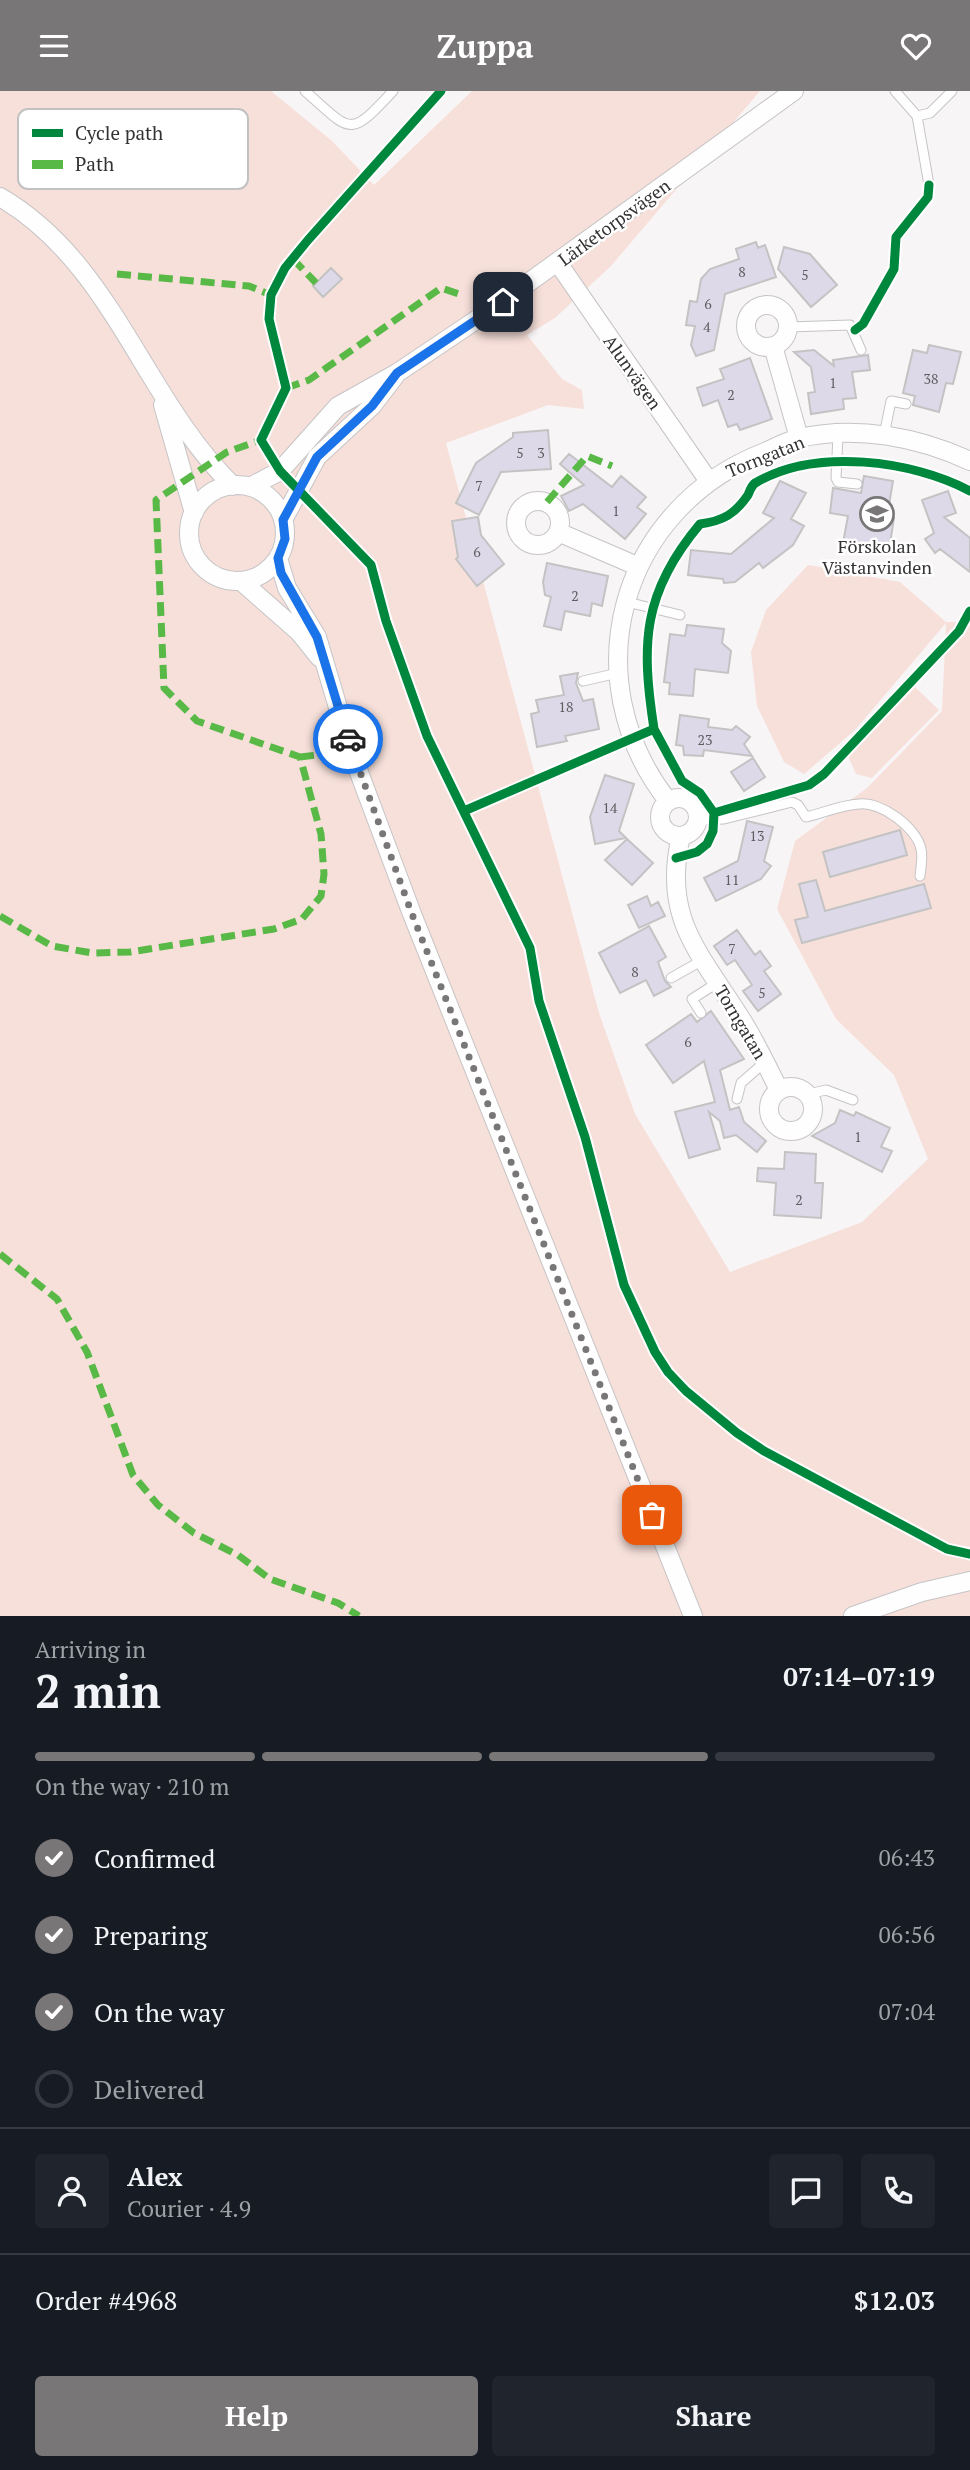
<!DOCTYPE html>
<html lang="en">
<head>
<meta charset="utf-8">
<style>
  :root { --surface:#171b24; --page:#20242c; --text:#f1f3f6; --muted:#9ea1a6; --line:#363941; --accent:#797678 }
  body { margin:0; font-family:"PT Serif",serif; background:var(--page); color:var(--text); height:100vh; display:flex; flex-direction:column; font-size:26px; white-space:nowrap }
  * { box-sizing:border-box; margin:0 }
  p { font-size:23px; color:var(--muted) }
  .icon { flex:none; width:38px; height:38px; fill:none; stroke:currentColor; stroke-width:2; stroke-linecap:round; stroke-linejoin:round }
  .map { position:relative; height:1525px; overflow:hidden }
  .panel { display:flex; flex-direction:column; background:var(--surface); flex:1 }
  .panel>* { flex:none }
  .pin { position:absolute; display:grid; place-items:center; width:60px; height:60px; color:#fff; margin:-30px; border-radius:14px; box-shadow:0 4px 10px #0006 }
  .courier { position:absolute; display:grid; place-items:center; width:70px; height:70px; margin:-35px; border:5px solid #1a73e8; border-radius:50%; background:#fff; color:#222; box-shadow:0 2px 9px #0007 }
  .summary em { font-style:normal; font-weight:700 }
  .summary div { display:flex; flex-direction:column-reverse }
  .summary { display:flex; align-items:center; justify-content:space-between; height:119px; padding:0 35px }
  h1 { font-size:46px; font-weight:700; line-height:52px }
  .bar { display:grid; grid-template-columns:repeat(4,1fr); gap:10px 7px; align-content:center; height:84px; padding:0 35px }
  .bar i { height:9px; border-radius:5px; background:var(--line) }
  .bar .active { background:var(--accent) }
  .bar p { grid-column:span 4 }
  .line { display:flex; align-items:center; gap:18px; padding:0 35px; border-top:2px solid var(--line) }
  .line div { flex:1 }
  .round { display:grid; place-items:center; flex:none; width:74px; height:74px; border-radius:7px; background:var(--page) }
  ol { padding:0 35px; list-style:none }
  li { display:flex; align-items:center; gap:21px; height:77px }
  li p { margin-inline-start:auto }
  li .icon { padding:7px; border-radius:50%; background:var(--accent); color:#fff; stroke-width:4 }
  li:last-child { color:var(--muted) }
  li i { width:38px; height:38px; border:4px solid var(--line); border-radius:50% }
  .action { display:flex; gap:14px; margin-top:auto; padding:14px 35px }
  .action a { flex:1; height:80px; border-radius:7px; background:var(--accent); color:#fff; font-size:28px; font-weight:700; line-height:80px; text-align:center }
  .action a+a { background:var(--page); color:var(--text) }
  header { display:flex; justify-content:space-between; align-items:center; height:91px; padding:0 35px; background:var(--accent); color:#fff; font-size:32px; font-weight:700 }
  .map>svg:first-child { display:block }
  .green { fill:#f7e0da }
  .building { fill:#ded9e8; stroke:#c4c3c4; stroke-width:2 }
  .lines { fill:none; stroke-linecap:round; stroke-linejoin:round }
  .lane-casing { stroke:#c6c4c6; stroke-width:11 }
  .street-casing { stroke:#c6c4c6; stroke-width:20 }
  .lane { stroke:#fefefe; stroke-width:9 }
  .street { stroke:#fefefe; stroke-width:18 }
  .quiet { stroke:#58b947; stroke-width:7; stroke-dasharray:14 7; stroke-linecap:butt }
  .cycleway-casing { stroke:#fff; stroke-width:13 }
  .cycleway { stroke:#00873e; stroke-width:9 }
  .done { stroke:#797678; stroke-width:7; stroke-dasharray:0 12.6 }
  .route { stroke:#1a73e8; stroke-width:9 }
  .labels { text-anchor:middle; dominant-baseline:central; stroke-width:5; stroke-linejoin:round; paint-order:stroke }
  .number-label { font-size:14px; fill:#5e5c61 }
  .street-label { font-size:18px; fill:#343234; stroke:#fff }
  .poi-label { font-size:18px; fill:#343234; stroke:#fff }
  .key { fill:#fff; stroke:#c2c2c2; stroke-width:2 }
  .key-label { font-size:19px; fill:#343234 }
</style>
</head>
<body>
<header><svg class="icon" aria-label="menu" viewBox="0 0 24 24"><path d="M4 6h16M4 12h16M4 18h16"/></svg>Zuppa<svg class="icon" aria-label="heart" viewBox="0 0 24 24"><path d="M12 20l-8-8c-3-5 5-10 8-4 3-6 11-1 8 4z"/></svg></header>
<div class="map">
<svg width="970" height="1525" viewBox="0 0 970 1525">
  <rect width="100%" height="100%" fill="#f8f5f7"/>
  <!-- green -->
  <path class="green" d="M 0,0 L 271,0 L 332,50 L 374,94 L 472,0 L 760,0 L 611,175 L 555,227 L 527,244 L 562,288 L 582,299 L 584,318 L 548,314 L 446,352 L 599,922 L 635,1023 L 730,1181 L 862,1131 L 928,1068 L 894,984 L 836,928 L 777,818 L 795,750 L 867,697 L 942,620 L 946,532 L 855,639 L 804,683 L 784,671 L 757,615 L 751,561 L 766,519 L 808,474 L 900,491 L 946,531 L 970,531 L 970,1525 L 0,1525 Z
    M 915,596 L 939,619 L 872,687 L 856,683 L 848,665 Z"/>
  <!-- building -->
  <path class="building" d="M 756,151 L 758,157 L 765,154 L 776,186 L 725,203 L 714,259 L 696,265 L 691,254 L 695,235 L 686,234 L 690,210 L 697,211 L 701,188 L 710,178 L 739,168 L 736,158 Z
    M 784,156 L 810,163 L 837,194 L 811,216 L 778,178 Z
    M 331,177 L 342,188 L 323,206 L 313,195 Z
    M 929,254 L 961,261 L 953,293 L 946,292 L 939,321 L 913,314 L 915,305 L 903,302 L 913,259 L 927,262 Z
    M 814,259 L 834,275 L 833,269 L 868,264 L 870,279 L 852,281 L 856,307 L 843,308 L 844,318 L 811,323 L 808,302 L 815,301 L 811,276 L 794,261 Z
    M 750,267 L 772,328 L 740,339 L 737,333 L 728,336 L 718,309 L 703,315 L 697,297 L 724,288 L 720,278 Z
    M 548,339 L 551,378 L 501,381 L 479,424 L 456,412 L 476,372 L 513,346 L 513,342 Z
    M 569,363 L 612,396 L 621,385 L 646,406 L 637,416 L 646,423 L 625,448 L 583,413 L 569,420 L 561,405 L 584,394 L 560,373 Z
    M 864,385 L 893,390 L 887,426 L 894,427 L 889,459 L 843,452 L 848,425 L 830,422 L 833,397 L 861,402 Z
    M 780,390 L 806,402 L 791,428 L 804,435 L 793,454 L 763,477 L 759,472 L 735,491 L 724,492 L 723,488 L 688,484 L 691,459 L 731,463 L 774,427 L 763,422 Z
    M 948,400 L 956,422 L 944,426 L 970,447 L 970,481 L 940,458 L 935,462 L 925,448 L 934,442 L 922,409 Z
    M 478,426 L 481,444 L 504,473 L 477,495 L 456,468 L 458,466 L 452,430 Z
    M 547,472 L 608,485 L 602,515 L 592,512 L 590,525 L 565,520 L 561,539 L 544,535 L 551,506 L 545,504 L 543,491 Z
    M 687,534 L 724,538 L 722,552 L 731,560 L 728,582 L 695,578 L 693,605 L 669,603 L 670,592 L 664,591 L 670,543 L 685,545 Z
    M 578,582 L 576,592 L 583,610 L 593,608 L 599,638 L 565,645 L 567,650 L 537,656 L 531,623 L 539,621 L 536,609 L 564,604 L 560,585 Z
    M 680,624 L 709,628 L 708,636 L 732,639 L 736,635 L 750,646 L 744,653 L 752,665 L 704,659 L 703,665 L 684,664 L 683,655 L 676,654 Z
    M 753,667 L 765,686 L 744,700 L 731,681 Z
    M 605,684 L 634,693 L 619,740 L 626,747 L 595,753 L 590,726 Z
    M 747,730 L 773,736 L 764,770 L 771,775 L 761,788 L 716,810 L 704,787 L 738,770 Z
    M 900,739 L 907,764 L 830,786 L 823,761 Z
    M 627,748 L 653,772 L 632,794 L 605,769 Z
    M 816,789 L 825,820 L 924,793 L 931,817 L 802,852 L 795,829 L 808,826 L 799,793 Z
    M 647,805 L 651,815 L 658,811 L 665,825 L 639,837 L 628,814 Z
    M 649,835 L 666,866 L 658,871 L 665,890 L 671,896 L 654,905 L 646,889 L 620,902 L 599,862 Z
    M 737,839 L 755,864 L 760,860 L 771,875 L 764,880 L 781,903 L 758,920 L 743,900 L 752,894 L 735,869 L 727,874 L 714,855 Z
    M 711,920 L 744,968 L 720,979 L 730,1019 L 739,1016 L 744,1031 L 766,1050 L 757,1061 L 736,1044 L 724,1047 L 720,1030 L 709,1021 L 720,1058 L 689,1067 L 675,1021 L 715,1011 L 704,970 L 673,992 L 646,954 L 691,923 L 697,931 Z
    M 840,1019 L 854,1025 L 856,1021 L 890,1037 L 881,1056 L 892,1060 L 882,1081 L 812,1045 L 835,1032 Z
    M 785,1061 L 816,1063 L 815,1092 L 823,1092 L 821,1127 L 774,1124 L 776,1092 L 757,1090 L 758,1077 L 784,1078 Z"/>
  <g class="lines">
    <!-- lane casing -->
    <g class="lane-casing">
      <path id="lane" d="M 305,0 C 351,40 348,49 393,0
        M 895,0 L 917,25 L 929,94
        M 917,25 L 930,22 L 952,0
        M 788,236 L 850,234 L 861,259
        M 838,344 L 836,387 L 838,391 L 857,393
        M 884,344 L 891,310 L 906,313
        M 627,511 L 680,524
        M 583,590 L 618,582
        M 698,729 L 724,728 L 792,711 L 798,714 L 806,726 C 823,722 841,714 859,713 C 881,710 917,737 921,758 C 923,766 921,777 920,785
        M 671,887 L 701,870
        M 701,922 L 692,908 L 717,892
        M 808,1003 L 826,999 L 853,1009
        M 737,1008 L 741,992 L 765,971"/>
    </g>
    <!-- street casing -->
    <g class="street-casing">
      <path id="street" d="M 0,106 C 113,172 143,307 233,395
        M 558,172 L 708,389
        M746 235a21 21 0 1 1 42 0a21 21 0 1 1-42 0Z
        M 773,255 L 799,347
        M 163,314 L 194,422
        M189 442a48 48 0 1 1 96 0a48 48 0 1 1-96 0Z
        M 250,396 L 280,380 L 338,315 L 397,282 L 485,223 L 794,0
        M516 432a22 22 0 1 1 44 0a22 22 0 1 1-44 0Z
        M 283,429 L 317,366 L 372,315 L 395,285
        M 558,441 L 637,475
        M 278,467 L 287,497 L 317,546 L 351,660 L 412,823 L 693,1525
        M 241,490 L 299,541 L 319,566
        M660 726a19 19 0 1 1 38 0a19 19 0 1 1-38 0Z
        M 668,710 C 572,587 620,417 765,361 C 776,356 788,350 799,347 C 857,334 918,346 970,370
        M 681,745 C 662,825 698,860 738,923 C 754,947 766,973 779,999
        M769 1018a22 22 0 1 1 44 0a22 22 0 1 1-44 0Z
        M 853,1525 L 922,1501 L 970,1490"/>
    </g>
    <!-- lane -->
    <use href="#lane" class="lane"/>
    <!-- street -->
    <use href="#street" class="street"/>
    <!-- quiet -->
    <path class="quiet" d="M 293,168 L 316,192
      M 117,183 L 249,195 L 271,204
      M 286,297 L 309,289 L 441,197 L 462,204
      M 547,411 L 587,365 L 612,375
      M 300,666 L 351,660
      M 0,825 L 52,855 L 92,862 L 130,861 L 274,838 L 302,828 L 321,805 L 324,783 L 321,743 L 300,666 L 197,630 L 164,597 L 156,409 L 227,361 L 261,349
      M 0,1163 L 57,1208 L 87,1261 L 133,1384 L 158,1414 L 194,1442 L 238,1464 L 270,1488 L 338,1512 L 359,1525"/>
    <!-- cycleway casing -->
    <g class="cycleway-casing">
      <path id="cycleway" d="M 441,0 L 308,149 L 285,177 L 271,204 L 269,228 L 286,297 L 261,349 L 280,380 L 371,474 L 386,530 L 427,645 L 530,857 L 539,910 L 585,1046 L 624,1194 L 655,1261 L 668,1281 L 686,1300 L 737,1342 L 764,1360 L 947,1458 L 970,1463
        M 855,239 L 863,233 L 894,178 L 896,146 L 928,106 L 929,94
        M 654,638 L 682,690 L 700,702 L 714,722 L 713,740 L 707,753 L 697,761 L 676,767
        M 464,720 L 654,638 C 641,553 642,502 700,433 C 723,430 735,423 748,404 C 750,399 752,393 757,391 C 816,357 912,369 970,400
        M 714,722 L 809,694 L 824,683 L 959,540 L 970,520"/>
    </g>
    <!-- cycleway -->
    <use href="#cycleway" class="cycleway"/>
  </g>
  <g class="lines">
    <!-- done -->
    <path class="done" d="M 348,648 L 412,823 L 652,1424"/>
    <!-- route -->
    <path class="route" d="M 348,648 L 317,546 L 281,482 L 278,467 L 285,448 L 283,429 L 317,366 L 372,315 L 397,282 L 503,211"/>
  </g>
  <!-- icons -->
  <defs>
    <g id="school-ring" transform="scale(1.75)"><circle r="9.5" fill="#fff" stroke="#797678" stroke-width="1.5"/><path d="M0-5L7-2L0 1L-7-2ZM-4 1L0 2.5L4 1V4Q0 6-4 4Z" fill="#797678"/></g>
  </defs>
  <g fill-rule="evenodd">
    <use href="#school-ring" x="877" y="423"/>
  </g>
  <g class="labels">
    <!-- number labels -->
    <g class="number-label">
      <text x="742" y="180">8</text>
      <text x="805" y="183">5</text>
      <text x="708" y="212">6</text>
      <text x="707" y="235">4</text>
      <text x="931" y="287">38</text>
      <text x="833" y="291">1</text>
      <text x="731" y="303">2</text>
      <text x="520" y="361">5</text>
      <text x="541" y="361">3</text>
      <text x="479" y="394">7</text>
      <text x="616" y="419">1</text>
      <text x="477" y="460">6</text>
      <text x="575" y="504">2</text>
      <text x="566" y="615">18</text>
      <text x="705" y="648">23</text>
      <text x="610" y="716">14</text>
      <text x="757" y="744">13</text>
      <text x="732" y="788">11</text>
      <text x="732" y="857">7</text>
      <text x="635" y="880">8</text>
      <text x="762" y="901">5</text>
      <text x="688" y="950">6</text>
      <text x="858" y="1045">1</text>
      <text x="799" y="1108">2</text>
    </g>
    <!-- street labels -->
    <g class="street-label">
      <text transform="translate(614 131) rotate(-36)">Lärketorpsvägen</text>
      <text transform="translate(633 281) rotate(55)">Alunvägen</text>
      <text transform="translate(765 365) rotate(-22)">Torngatan</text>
      <text transform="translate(741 931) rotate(59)">Torngatan</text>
    </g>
    <!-- poi labels -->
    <g class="poi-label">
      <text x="877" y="455">Förskolan<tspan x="877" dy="21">Västanvinden</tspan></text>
    </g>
  </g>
  <!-- legend -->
  <rect x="18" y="18" width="230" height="80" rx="10" class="key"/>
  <rect x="32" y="38" width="31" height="8" fill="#00873e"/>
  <rect x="32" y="69" width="31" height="9" fill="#58b947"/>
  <g class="key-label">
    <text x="75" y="49">Cycle path</text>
    <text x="75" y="80">Path</text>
  </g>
</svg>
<div class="pin" style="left:652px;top:1424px;background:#ea580c"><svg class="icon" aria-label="bag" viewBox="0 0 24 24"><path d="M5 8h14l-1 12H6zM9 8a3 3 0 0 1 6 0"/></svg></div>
<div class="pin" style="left:503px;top:211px;background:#1f2937"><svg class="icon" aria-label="home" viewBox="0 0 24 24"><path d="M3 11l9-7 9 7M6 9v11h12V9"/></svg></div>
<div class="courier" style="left:348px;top:648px"><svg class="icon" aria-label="car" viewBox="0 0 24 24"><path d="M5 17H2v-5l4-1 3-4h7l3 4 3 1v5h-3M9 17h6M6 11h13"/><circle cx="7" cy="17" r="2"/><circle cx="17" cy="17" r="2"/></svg></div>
</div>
<section class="panel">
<div class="summary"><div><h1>2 min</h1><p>Arriving in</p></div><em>07:14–07:19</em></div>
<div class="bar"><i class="active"></i><i class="active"></i><i class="active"></i><i></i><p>On the way · 210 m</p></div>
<ol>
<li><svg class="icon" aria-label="check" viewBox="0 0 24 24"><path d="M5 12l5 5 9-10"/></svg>Confirmed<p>06:43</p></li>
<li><svg class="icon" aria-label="check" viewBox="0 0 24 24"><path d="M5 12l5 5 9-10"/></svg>Preparing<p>06:56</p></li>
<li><svg class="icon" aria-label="check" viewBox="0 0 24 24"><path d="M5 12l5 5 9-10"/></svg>On the way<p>07:04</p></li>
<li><i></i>Delivered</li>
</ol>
<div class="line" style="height:126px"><a class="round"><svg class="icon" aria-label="person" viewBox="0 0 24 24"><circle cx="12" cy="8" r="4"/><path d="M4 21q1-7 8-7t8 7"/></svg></a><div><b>Alex</b><p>Courier · 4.9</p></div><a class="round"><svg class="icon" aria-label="chat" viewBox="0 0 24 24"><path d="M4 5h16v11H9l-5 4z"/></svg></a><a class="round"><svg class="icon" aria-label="phone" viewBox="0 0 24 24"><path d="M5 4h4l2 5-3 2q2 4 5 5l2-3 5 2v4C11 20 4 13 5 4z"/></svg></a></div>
<div class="line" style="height:91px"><div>Order #4968</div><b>$12.03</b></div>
<div class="action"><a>Help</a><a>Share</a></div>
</section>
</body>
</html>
